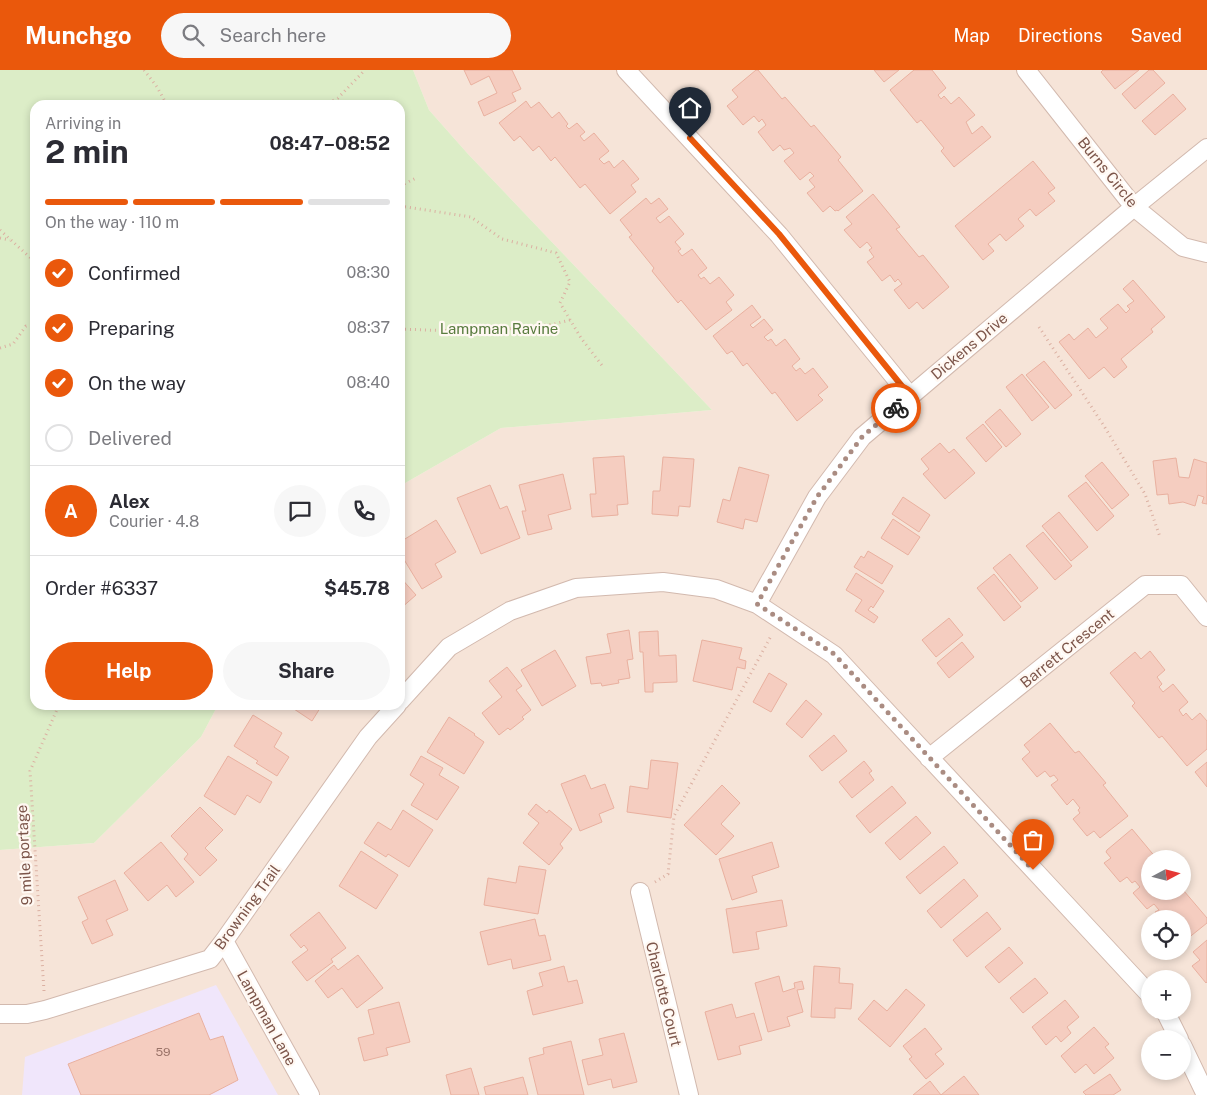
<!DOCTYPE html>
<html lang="en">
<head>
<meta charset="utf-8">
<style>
  :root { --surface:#fff; --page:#f7f7f7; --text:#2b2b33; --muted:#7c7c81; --line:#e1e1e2; --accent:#ea580c }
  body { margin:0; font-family:"Public Sans",sans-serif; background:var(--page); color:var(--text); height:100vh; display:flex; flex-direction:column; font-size:19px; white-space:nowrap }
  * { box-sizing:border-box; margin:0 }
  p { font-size:16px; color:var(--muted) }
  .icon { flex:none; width:28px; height:28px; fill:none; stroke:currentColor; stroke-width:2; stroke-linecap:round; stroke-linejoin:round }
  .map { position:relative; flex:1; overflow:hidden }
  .panel { position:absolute; left:30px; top:30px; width:375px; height:610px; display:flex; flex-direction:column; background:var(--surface); border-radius:15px; box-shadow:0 2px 8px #0003 }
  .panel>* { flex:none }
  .needle { width:32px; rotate:83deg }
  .controls { position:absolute; left:1141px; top:780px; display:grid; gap:10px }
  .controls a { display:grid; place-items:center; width:50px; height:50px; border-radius:50%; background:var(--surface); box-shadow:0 2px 8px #0003; font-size:25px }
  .pin { position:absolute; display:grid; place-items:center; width:42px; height:42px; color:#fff; margin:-51px -21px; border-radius:50% 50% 50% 0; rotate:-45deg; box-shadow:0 0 5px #0007 }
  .pin .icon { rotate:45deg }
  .courier { position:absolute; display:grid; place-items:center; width:50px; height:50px; margin:-25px; border:4px solid #ea580c; border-radius:50%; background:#fff; color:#222; box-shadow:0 1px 6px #0007 }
  .summary em { font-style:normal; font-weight:700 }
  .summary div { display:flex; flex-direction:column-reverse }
  .summary { display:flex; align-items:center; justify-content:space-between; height:85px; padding:0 15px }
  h1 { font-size:32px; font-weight:700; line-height:38px }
  .bar { display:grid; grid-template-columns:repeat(4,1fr); gap:8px 5px; align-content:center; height:60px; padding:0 15px }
  .bar i { height:6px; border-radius:4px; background:var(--line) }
  .bar .current { background:var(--accent) }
  .bar p { grid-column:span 4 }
  .line { display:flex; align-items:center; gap:12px; padding:0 15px; border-top:1px solid var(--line) }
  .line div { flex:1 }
  .round { display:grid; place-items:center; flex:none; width:52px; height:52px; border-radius:26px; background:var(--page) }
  ol { padding:0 15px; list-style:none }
  li { display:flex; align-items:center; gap:15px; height:55px }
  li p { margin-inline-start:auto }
  li .icon { padding:5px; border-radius:50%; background:var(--accent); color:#fff; stroke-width:4 }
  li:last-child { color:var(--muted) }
  li i { width:28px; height:28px; border:2px solid var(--line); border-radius:50% }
  .primary-button { display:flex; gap:10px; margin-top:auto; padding:10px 15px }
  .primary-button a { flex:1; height:58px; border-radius:30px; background:var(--accent); color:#fff; font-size:20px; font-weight:700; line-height:58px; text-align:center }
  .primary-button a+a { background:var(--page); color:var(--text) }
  header { display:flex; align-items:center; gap:30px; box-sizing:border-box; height:70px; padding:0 25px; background:var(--accent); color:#fff }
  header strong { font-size:24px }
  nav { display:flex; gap:28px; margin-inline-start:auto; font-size:18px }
  .search { width:350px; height:45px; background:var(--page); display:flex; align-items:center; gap:12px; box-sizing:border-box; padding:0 18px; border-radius:28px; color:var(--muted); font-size:19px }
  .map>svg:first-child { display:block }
  .residential { fill:#f6e4d8; fill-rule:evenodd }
  .education { fill:#f0e6fb }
  .green { fill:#dcedc7 }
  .building { fill:#f5cdc0; stroke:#e9b09f }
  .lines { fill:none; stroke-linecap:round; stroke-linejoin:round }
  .street-casing { stroke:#d2b9ae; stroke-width:20 }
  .path { stroke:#dbb0a2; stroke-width:3; stroke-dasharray:1 4; stroke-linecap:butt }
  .street { stroke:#fff; stroke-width:18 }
  .done { stroke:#aa8c82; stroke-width:5; stroke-dasharray:0 9 }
  .route { stroke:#ea580c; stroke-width:6 }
  .labels { text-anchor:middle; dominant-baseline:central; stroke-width:4.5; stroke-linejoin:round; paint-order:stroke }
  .number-label { font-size:12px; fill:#9a7368 }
  .street-label { font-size:15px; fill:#7c554a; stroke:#fff8f2 }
  .park-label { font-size:15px; fill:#597c3f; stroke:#fff8f2 }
</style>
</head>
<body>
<header>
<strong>Munchgo</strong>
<div class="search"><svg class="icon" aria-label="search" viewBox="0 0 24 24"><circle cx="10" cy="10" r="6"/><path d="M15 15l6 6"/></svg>Search here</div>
<nav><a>Map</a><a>Directions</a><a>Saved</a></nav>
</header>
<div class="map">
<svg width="1207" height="1025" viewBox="0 0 1207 1025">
  <rect width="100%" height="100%" fill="#fef3ea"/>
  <!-- residential -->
  <path class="residential" d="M 413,0 L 1207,0 L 1207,1025 L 0,1025 L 0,780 L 94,773 L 201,667 L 218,635 L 400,635 L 400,416 L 501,358 L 712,340 L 468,84 L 429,40 ZM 1150,789 L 1182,789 L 1182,821 L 1150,821 ZM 1150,849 L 1182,849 L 1182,881 L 1150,881 ZM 1150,909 L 1182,909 L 1182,941 L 1150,941 ZM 1150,969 L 1182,969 L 1182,1001 L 1150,1001 Z"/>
  <!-- education -->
  <path class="education" d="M 216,915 L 278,1025 L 22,1025 L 25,987 Z"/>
  <!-- green -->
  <path class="green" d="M 0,0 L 413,0 L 429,40 L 468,84 L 712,340 L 501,358 L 400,416 L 400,35 L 35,35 L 35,635 L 218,635 L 201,667 L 94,773 L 0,780 Z"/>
  <!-- building -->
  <path class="building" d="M 464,0 L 512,0 L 521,19 L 512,23 L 516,31 L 484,46 L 478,32 L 497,23 L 489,6 L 471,15 Z
    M 756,0 L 758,0 L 782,29 L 785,27 L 811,57 L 814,55 L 841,87 L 838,90 L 863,121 L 838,141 L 837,140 L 835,141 L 830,136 L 823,142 L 807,123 L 815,117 L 809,110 L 814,106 L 810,102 L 800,110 L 784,91 L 794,83 L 790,78 L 784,80 L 780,75 L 773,81 L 758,62 L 766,55 L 762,49 L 759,52 L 754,46 L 743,55 L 727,36 L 738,27 L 732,20 Z
    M 874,0 L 899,0 L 884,12 Z
    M 914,0 L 932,0 L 946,18 L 938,25 L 941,29 L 944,26 L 951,34 L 959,27 L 975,45 L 966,52 L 972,64 L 982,56 L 991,67 L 954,97 L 941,81 L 944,78 L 921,50 L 917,53 L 890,20 Z
    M 1103,0 L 1139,0 L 1115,19 L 1101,2 Z
    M 1149,0 L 1153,0 L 1165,13 L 1135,39 L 1122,24 Z
    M 1173,24 L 1186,39 L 1155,65 L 1142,51 Z
    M 526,31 L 531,38 L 539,32 L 552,48 L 559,42 L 568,54 L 566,56 L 569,59 L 577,53 L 585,62 L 580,66 L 584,71 L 594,63 L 609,81 L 599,89 L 604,94 L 609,91 L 614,98 L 623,90 L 639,109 L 631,115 L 636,122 L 610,144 L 585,114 L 580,118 L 555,87 L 551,91 L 539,76 L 533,81 L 520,66 L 514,71 L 499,53 Z
    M 1033,91 L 1055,118 L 1048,123 L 1055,131 L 1036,146 L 1030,139 L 1018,149 L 1024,156 L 1006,171 L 1000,164 L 988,174 L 994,181 L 983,190 L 955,156 Z
    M 873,124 L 900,157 L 896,159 L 919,187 L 923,185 L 949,217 L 923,239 L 917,232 L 909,239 L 894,220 L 902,214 L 898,209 L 895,212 L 890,205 L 882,211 L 867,192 L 874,187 L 869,180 L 872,178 L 867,172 L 860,178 L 844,160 L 852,154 L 846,147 Z
    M 646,128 L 651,134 L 659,128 L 668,139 L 656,148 L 660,153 L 669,146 L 684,164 L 675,172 L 681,179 L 678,181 L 682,186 L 692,179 L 707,198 L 698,205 L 701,209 L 704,207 L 710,214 L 719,207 L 734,225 L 726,232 L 732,240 L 706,260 L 681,230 L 678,233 L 652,201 L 654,198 L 629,167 L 632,165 L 620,150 Z
    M 1133,210 L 1165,247 L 1151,259 L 1153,262 L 1121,289 L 1127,297 L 1114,308 L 1104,297 L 1089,309 L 1059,272 L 1069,264 L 1074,270 L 1088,258 L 1096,268 L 1108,258 L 1100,249 L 1118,234 L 1126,243 L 1130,239 L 1127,236 L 1134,231 L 1123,219 Z
    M 752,235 L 761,247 L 750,255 L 753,258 L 764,249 L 773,260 L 764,267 L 768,271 L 771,269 L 776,276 L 785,269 L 800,289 L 792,296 L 796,301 L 800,298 L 805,304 L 813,298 L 828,317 L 818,325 L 823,330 L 797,351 L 775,322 L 772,324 L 747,293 L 743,296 L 732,281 L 727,284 L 713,266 Z
    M 1044,291 L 1072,325 L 1055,339 L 1026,305 Z
    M 1022,304 L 1049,337 L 1032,351 L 1006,317 Z
    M 1000,339 L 1021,364 L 1006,377 L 985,352 Z
    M 983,354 L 1002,377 L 986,392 L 966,368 Z
    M 940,373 L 949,383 L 954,379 L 975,403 L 945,429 L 923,404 L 929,399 L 921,389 Z
    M 624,386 L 628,434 L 617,435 L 618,445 L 592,447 L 590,424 L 596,424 L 593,388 Z
    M 663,387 L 694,389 L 690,437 L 679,436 L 678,446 L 652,444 L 653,421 L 660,421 Z
    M 1176,388 L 1179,407 L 1189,408 L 1194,389 L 1207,393 L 1207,434 L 1202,433 L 1204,427 L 1198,425 L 1195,436 L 1183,432 L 1169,434 L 1168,424 L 1157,425 L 1153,391 Z
    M 1102,392 L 1129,425 L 1112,439 L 1085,406 Z
    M 739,397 L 769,405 L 757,452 L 745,449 L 743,459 L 717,452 L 723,429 L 730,431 Z
    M 563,404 L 571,439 L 548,445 L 552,459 L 528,465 L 522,441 L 526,441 L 519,415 Z
    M 1086,412 L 1114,446 L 1097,461 L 1068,426 Z
    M 490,415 L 500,439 L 507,436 L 520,468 L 481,484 L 457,428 Z
    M 903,427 L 930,445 L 919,462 L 892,444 Z
    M 1059,442 L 1088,477 L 1071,491 L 1042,456 Z
    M 893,449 L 920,467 L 908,485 L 881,468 Z
    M 436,450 L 456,482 L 435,494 L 442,507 L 422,519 L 400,483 L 400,472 Z
    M 1043,462 L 1072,496 L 1055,510 L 1026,476 Z
    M 868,481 L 893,496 L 882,514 L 854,497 L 861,486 L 864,488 Z
    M 1010,484 L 1038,518 L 1021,532 L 993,498 Z
    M 856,503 L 884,521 L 873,538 L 871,536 L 868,540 L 878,547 L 874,553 L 855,541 L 862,530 L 846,520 Z
    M 994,504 L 1021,537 L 1004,551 L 977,518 Z
    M 400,507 L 416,525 L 400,539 Z
    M 949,548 L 963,565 L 936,587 L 922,570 Z
    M 629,560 L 633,589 L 627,590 L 630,608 L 618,610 L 619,613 L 602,616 L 601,613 L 591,614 L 586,587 L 611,583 L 607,564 Z
    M 658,561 L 659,586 L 676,585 L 677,612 L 653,613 L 653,622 L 645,622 L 643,582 L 640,582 L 639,562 Z
    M 702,570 L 742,578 L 739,589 L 746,591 L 745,599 L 737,597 L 732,620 L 693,611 Z
    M 962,572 L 974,587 L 949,608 L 937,593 Z
    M 555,580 L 576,616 L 542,636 L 521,600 Z
    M 1150,581 L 1165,600 L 1157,607 L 1162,614 L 1159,617 L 1163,622 L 1173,614 L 1188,632 L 1179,640 L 1183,646 L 1186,643 L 1192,650 L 1200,643 L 1207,651 L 1207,679 L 1187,696 L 1162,666 L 1159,668 L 1132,636 L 1135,633 L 1110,603 L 1135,582 L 1141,589 Z
    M 507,597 L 522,616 L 516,620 L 531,640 L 522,647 L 524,649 L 510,660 L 508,658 L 499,665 L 482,643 L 502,627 L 489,611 Z
    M 769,603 L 787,614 L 771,642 L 753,632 Z
    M 806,630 L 822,644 L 802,668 L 786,654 Z
    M 288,635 L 322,635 L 312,651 Z
    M 253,645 L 282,663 L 274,677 L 289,687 L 277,706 L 256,693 L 258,691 L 234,676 Z
    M 449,647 L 475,664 L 474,665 L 484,672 L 464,704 L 427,682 Z
    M 1050,653 L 1075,683 L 1079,681 L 1106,713 L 1103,715 L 1128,746 L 1100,768 L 1094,761 L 1087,766 L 1073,749 L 1080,743 L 1078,740 L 1080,738 L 1073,729 L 1067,735 L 1051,715 L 1058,710 L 1054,705 L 1050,707 L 1045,701 L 1037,707 L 1022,689 L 1030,682 L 1024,675 Z
    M 834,665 L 847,681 L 822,701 L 809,686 Z
    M 228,686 L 272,712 L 260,733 L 247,725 L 235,745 L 204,726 Z
    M 421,686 L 443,698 L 439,705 L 459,717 L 437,750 L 411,735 L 424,714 L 410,705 Z
    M 651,690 L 678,693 L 671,748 L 627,742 L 630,716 L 648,719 Z
    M 864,691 L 872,701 L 869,703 L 874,710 L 852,728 L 839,712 Z
    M 1207,692 L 1207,717 L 1195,702 Z
    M 585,705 L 591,719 L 605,714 L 614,738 L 599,744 L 602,752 L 580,761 L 561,714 Z
    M 722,715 L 740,733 L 721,754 L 734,766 L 716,785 L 684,755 Z
    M 892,716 L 906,733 L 870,763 L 856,746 Z
    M 536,734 L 547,743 L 549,740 L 572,759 L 560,774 L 563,778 L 549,795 L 523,773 L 539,753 L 528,744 Z
    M 200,737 L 223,760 L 205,778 L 217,790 L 200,806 L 184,789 L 188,784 L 171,766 Z
    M 403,740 L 433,760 L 409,797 L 388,784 L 386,787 L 364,773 L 378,752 L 391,760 Z
    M 916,746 L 931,763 L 900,790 L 885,773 Z
    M 1132,759 L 1157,789 L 1150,789 L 1150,821 L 1182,821 L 1182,813 L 1187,818 L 1184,821 L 1207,848 L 1207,853 L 1182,873 L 1182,849 L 1161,849 L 1155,842 L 1159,840 L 1154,834 L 1147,839 L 1133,823 L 1140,817 L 1135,811 L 1132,813 L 1127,807 L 1120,812 L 1104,793 L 1111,788 L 1106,782 L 1107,780 Z
    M 161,772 L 194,812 L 176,827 L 167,815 L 148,831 L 124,803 Z
    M 772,772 L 779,797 L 752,806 L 757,822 L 732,830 L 719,789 Z
    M 944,776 L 958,793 L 920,824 L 906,807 Z
    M 361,781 L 398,805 L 376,839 L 339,816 Z
    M 519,796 L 546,800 L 538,844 L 484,835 L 488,808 L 516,813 Z
    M 964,809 L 978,826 L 941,858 L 927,841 Z
    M 115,810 L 128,840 L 106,850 L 113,865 L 92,874 L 82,852 L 88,849 L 78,827 Z
    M 782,830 L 787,856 L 756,862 L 759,879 L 733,883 L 726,839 Z
    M 319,842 L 346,878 L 331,889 L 333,892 L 307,911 L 292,892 L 308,880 L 304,875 L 301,878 L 290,865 Z
    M 987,842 L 1001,859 L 967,887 L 953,870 Z
    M 535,849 L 539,866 L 545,865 L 551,890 L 513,899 L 511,889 L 488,895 L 480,862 Z
    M 1207,870 L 1207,912 L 1206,913 L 1192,896 L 1200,890 L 1193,882 Z
    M 1009,877 L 1023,893 L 999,913 L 985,897 Z
    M 358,885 L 383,918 L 357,938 L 342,918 L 328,928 L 315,911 L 334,895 L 338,900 Z
    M 564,896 L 568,912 L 577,910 L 583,933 L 533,945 L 527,921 L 543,916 L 539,903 Z
    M 814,896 L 840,898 L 839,913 L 853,914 L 851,939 L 835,938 L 835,948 L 811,947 Z
    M 779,906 L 783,922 L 795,918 L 794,913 L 802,911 L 804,919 L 797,920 L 803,942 L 787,947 L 790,956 L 768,962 L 755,913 Z
    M 1035,908 L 1048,923 L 1023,943 L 1010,928 Z
    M 906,919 L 925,935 L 890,977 L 858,949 L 874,930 L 887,941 Z
    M 1065,930 L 1079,947 L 1067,957 L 1071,963 L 1061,972 L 1056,966 L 1046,975 L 1032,957 Z
    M 399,932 L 410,972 L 386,978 L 388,985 L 364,991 L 358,968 L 374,964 L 368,940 Z
    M 732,934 L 736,948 L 754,943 L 762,970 L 739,976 L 741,984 L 718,990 L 705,942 Z
    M 199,943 L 210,970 L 223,966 L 238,1010 L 209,1025 L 81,1025 L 68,994 Z
    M 1094,957 L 1109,974 L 1105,977 L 1114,988 L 1094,1004 L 1086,994 L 1075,1003 L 1061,986 Z
    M 925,958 L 942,979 L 935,984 L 944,994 L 926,1009 L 909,989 L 912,987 L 903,976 Z
    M 624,963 L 637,1012 L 613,1018 L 611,1009 L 588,1015 L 582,990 L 603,985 L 599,969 Z
    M 571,971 L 584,1025 L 538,1025 L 529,988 L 544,984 L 543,978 Z
    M 471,998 L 479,1025 L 451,1025 L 446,1005 Z
    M 1110,1004 L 1121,1020 L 1113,1025 L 1086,1025 L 1083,1022 Z
    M 964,1006 L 979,1025 L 913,1025 L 930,1011 L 941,1025 Z
    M 523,1007 L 528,1025 L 486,1025 L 484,1017 Z"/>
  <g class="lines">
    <!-- street casing -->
    <g class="street-casing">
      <path id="street" d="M 626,0 L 779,165 L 910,326
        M 1026,0 L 1134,137 L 1183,177 L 1207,183
        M 757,534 L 817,427 L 862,367 L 1134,137 L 1207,78
        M 400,631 L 449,577 L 510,541 L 576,518 L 663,512 L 716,519 L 757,534 L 834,585 L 1150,925
        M 929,688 L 1145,515 L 1181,515 L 1207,547
        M 640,822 L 689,1025
        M 224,871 L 310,1025
        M 1165,941 L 1179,969
        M 0,944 L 27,944 L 45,940 L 210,889 L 224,871 L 368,667 L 397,635
        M 1182,975 L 1206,1025"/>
    </g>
    <!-- path -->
    <path class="path" d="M 144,0 L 157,17 L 167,35
      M 324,35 L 338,28 L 365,0
      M 400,116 L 416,108
      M 400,136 L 471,147 L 502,169 L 556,183 L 570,212 L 560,233 L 581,268 L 604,298
      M 0,160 L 35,192
      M 0,168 L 10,170
      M 1039,257 L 1104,356 L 1145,424 L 1160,467
      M 400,259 L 479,262 L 554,254 L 570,250
      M 0,278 L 13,274 L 26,256 L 35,256
      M 655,812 L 668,804 L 674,746 L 771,566
      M 44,921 L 30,701 L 59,635"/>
    <!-- street -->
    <use href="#street" class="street"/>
  </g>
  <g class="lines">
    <!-- done -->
    <path class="done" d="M 896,338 L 862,367 L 817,427 L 757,534 L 834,584 L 1033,800"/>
    <!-- route -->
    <path class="route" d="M 690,68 L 779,164 L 910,326 L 896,338"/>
  </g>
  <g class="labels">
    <!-- number labels -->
    <g class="number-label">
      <text x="163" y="982">59</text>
    </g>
    <!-- street labels -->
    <g class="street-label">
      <text transform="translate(1108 102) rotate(51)">Burns Circle</text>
      <text transform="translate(969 276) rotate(-40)">Dickens Drive</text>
      <text transform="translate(1067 578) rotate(-39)">Barrett Crescent</text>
      <text transform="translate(24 785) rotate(-93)">9 mile portage</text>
      <text transform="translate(247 837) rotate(-54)">Browning Trail</text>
      <text transform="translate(664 924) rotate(76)">Charlotte Court</text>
      <text transform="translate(267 948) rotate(61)">Lampman Lane</text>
    </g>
    <!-- park labels -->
    <g class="park-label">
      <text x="499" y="258">Lampman Ravine</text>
    </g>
  </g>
</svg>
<div class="controls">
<a><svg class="needle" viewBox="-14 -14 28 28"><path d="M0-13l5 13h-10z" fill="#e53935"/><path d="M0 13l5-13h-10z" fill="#7c7c81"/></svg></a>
<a><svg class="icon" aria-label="locate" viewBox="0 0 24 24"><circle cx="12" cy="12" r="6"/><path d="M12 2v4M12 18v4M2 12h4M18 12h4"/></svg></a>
<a>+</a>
<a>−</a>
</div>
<div class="pin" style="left:1033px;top:800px;background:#ea580c"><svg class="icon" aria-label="bag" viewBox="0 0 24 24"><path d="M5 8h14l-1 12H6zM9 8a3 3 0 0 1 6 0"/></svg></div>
<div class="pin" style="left:690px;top:68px;background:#1f2937"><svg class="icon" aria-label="home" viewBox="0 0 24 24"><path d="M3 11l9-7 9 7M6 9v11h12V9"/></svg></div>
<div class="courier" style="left:896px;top:338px"><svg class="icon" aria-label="bike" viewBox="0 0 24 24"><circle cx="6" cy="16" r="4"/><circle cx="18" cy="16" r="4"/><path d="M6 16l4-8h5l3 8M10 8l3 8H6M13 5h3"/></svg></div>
<section class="panel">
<div class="summary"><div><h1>2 min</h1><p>Arriving in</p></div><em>08:47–08:52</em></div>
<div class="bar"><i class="current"></i><i class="current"></i><i class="current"></i><i></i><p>On the way · 110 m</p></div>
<ol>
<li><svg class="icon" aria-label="check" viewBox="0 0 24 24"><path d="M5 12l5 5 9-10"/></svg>Confirmed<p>08:30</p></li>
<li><svg class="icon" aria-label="check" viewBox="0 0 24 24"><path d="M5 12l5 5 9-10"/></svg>Preparing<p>08:37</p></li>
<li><svg class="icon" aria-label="check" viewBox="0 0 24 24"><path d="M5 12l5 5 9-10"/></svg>On the way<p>08:40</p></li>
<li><i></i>Delivered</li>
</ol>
<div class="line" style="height:90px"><b class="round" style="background:var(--accent);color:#fff">A</b><div><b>Alex</b><p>Courier · 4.8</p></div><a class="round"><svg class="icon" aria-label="chat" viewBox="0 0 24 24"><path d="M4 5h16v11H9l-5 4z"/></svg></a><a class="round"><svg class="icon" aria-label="phone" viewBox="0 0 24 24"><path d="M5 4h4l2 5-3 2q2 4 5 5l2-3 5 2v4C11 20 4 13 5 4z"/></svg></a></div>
<div class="line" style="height:65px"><div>Order #6337</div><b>$45.78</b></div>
<div class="primary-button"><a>Help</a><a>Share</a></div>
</section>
</div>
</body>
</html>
